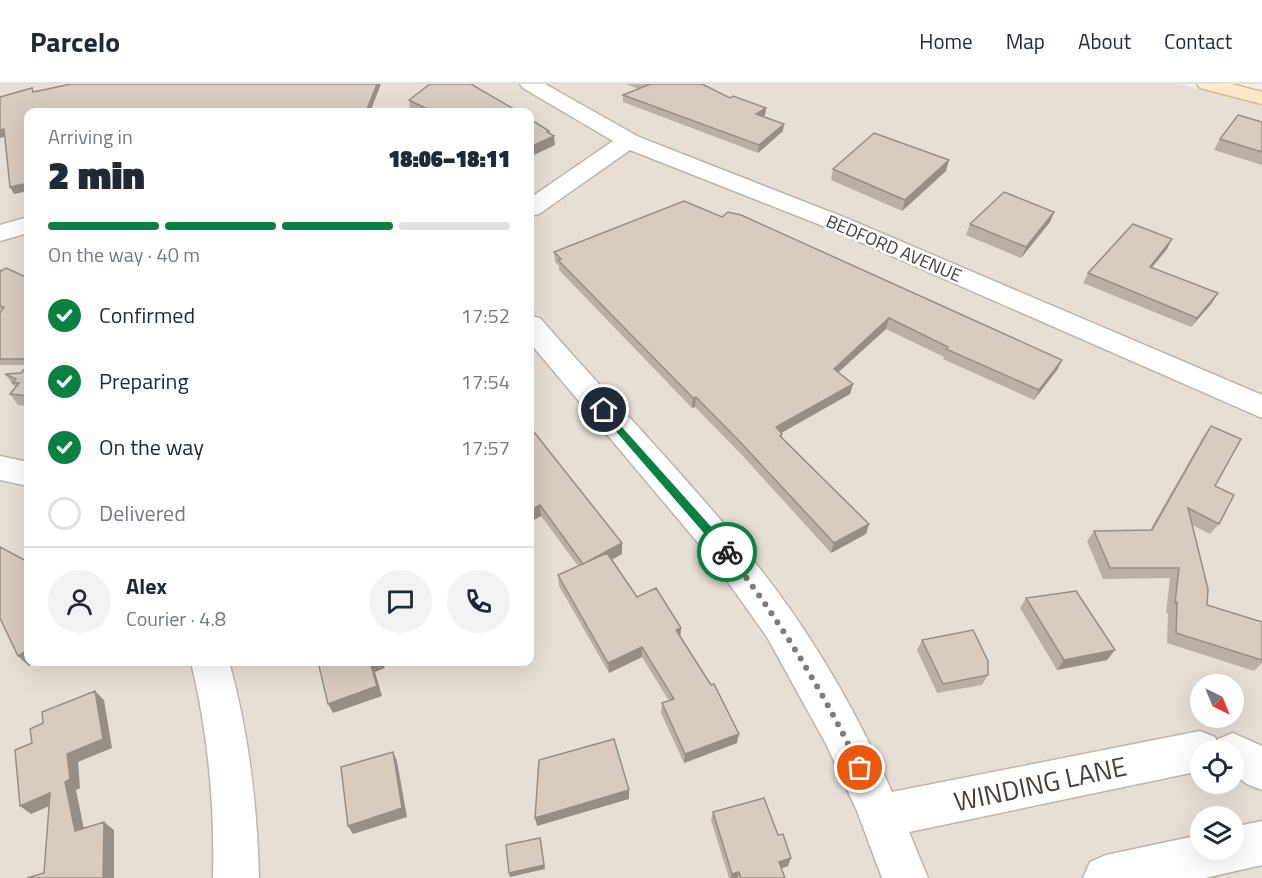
<!DOCTYPE html>
<html lang="en">
<head>
<meta charset="utf-8">
<style>
  :root { --surface:#fff; --page:#f2f2f3; --text:#1f2937; --muted:#747a83; --line:#e0e1e3; --accent:#0b8043 }
  body { margin:0; font-family:"Titillium Web",sans-serif; background:var(--page); color:var(--text); height:100vh; display:flex; flex-direction:column; font-size:22px; white-space:nowrap }
  * { box-sizing:border-box; margin:0 }
  p { font-size:20px; color:var(--muted) }
  .icon { flex:none; width:33px; height:33px; fill:none; stroke:currentColor; stroke-width:2; stroke-linecap:round; stroke-linejoin:round }
  .map { position:relative; flex:1; overflow:hidden }
  .sheet { position:absolute; left:24px; top:24px; width:510px; height:558px; display:flex; flex-direction:column; background:var(--surface); border-radius:12px; box-shadow:0 6px 24px #0002 }
  .sheet>* { flex:none }
  .needle { width:39px; rotate:137deg }
  .tools { position:absolute; left:1190px; top:590px; display:grid; gap:12px }
  .tools a { display:grid; place-items:center; width:54px; height:54px; border-radius:50%; background:var(--surface); box-shadow:0 6px 24px #0002; font-size:30px }
  .pin { position:absolute; display:grid; place-items:center; width:51px; height:51px; color:#fff; margin:-26px; border:3px solid #fff; border-radius:50%; box-shadow:0 2px 6px #0007 }
  .courier { position:absolute; display:grid; place-items:center; width:60px; height:60px; margin:-30px; border:4px solid #0b8043; border-radius:50%; background:#fff; color:#222; box-shadow:0 2px 8px #0007 }
  .summary em { font-style:normal; font-weight:800 }
  .summary div { display:flex; flex-direction:column-reverse }
  .summary { display:flex; align-items:center; justify-content:space-between; height:102px; padding:0 24px }
  h1 { font-size:39px; font-weight:800; line-height:45px }
  .bar { display:grid; grid-template-columns:repeat(4,1fr); gap:9px 6px; align-content:center; height:72px; padding:0 24px }
  .bar i { height:8px; border-radius:4px; background:var(--line) }
  .bar .current { background:var(--accent) }
  .bar p { grid-column:span 4 }
  .line { display:flex; align-items:center; gap:15px; padding:0 24px; border-top:2px solid var(--line) }
  .line div { flex:1 }
  .round { display:grid; place-items:center; flex:none; width:63px; height:63px; border-radius:32px; background:var(--page) }
  ol { padding:0 24px; list-style:none }
  li { display:flex; align-items:center; gap:18px; height:66px }
  li p { margin-inline-start:auto }
  li .icon { padding:6px; border-radius:50%; background:var(--accent); color:#fff; stroke-width:4 }
  li:last-child { color:var(--muted) }
  li i { width:33px; height:33px; border:3px solid var(--line); border-radius:50% }
  header { display:flex; align-items:center; gap:36px; box-sizing:border-box; height:84px; padding:0 30px; background:var(--surface); border-bottom:2px solid var(--line) }
  header strong { font-size:28px }
  nav { display:flex; gap:33px; margin-inline-start:auto; font-size:21px }
  .map>svg:first-child { display:block }
  .residential { fill:#e7dfd6; fill-rule:evenodd }
  .lines { fill:none; stroke-linecap:round; stroke-linejoin:round }
  .minor-casing { stroke:#bfb4aa; stroke-width:3 }
  .secondary-casing { stroke:#d3ba98; stroke-width:3 }
  .minor { fill:#fff; fill-rule:evenodd }
  .secondary { fill:#fee8c7; fill-rule:evenodd }
  .wall { fill:#baafa5 }
  .shaded-wall { fill:#978e86 }
  .building { fill:#d8cbc0; stroke:#978e86; stroke-width:1.5 }
  .route { fill:#0b8043 }
  .done { stroke:#847c74; stroke-width:6; stroke-dasharray:0 10.8 }
  .labels { text-anchor:middle; dominant-baseline:central; stroke-width:5; stroke-linejoin:round; paint-order:stroke }
  .far-street-label { font-size:18px; fill:#473e36; stroke:#fff }
  .near-street-label { font-size:27px; fill:#473e36; stroke:#fff }
</style>
</head>
<body>
<header>
<strong>Parcelo</strong>
<nav><a>Home</a><a>Map</a><a>About</a><a>Contact</a></nav>
</header>
<div class="map">
<svg width="1262" height="794" viewBox="0 0 1262 794">
  <rect width="100%" height="100%" fill="#f4eee8"/>
  <!-- residential -->
  <path class="residential" d="M 0,0 L 1179,0 L 1262,21 L 1262,794 L 0,794 ZM 28,28 L 530,28 L 530,578 L 28,578 ZM 1200,600 L 1233,600 L 1233,633 L 1200,633 ZM 1200,666 L 1233,666 L 1233,699 L 1200,699 ZM 1200,732 L 1233,732 L 1233,765 L 1200,765 Z"/>
  <g class="lines">
    <!-- minor casing -->
    <g class="minor-casing">
      <path id="minor" d="M 520,0 L 545,0 L 639,53 L 846,134 L 1262,311 L 1262,334 L 828,144 L 630,66 L 539,130 L 530,132 L 530,114 L 613,57 L 523,4 Z
        M 28,133 L 28,149 L 0,157 L 0,141 Z
        M 530,232 L 540,234 C 612,317 690,395 757,481 C 812,550 857,628 892,708 L 1200,647 L 1215,653 L 1217,658 L 1218,655 L 1233,649 L 1262,662 L 1262,706 L 1247,700 L 1233,690 L 1233,666 L 1200,666 L 1200,687 L 909,748 L 928,794 L 882,794 L 857,727 L 826,660 L 767,553 L 710,473 L 530,259 Z
        M 0,372 L 28,378 L 28,402 L 0,396 Z
        M 191,578 L 229,578 C 249,649 257,720 259,794 L 213,794 C 215,721 208,649 191,578 Z
        M 1262,737 L 1262,781 L 1205,794 L 1083,794 L 1090,778 L 1106,771 L 1200,751 L 1200,765 L 1233,765 L 1233,743 Z"/>
    </g>
    <!-- secondary casing -->
    <g class="secondary-casing">
      <path id="secondary" d="M 1197,0 L 1232,0 L 1262,8 L 1262,20 L 1200,4 Z"/>
    </g>
    <!-- minor -->
    <use href="#minor" class="minor"/>
    <!-- secondary -->
    <use href="#secondary" class="secondary"/>
  </g>
  <!-- wall -->
  <path class="wall" d="M 626,0 L 702,0 L 730,14 L 766,24 L 765,31 L 762,33 L 783,47 L 758,69 L 623,18 L 623,11 L 639,5 Z
    M 409,16 L 519,28 L 417,28 L 410,25 Z
    M 1262,38 L 1262,81 L 1214,66 L 1220,55 Z
    M 833,85 L 946,87 L 902,127 L 831,96 Z
    M 684,117 L 1062,276 L 1057,286 L 1034,316 L 943,275 L 944,273 L 886,245 L 838,288 L 853,300 L 850,310 L 781,349 L 782,350 L 782,354 L 869,440 L 866,450 L 831,469 L 741,370 L 695,323 L 692,324 L 559,186 L 559,182 L 555,178 L 554,168 Z
    M 1054,128 L 1050,138 L 1021,174 L 966,151 L 970,140 Z
    M 1167,165 L 1152,183 L 1212,219 L 1191,243 L 1083,199 L 1088,189 Z
    M 0,186 L 28,194 L 28,281 L 0,281 L 0,228 L 1,226 L 0,226 Z
    M 28,281 L 28,322 L 18,321 L 10,310 L 16,303 L 13,301 L 5,290 L 21,289 Z
    M 1211,342 L 1219,440 L 1210,450 L 1192,441 L 1207,521 L 1262,538 L 1262,579 L 1254,587 L 1167,559 L 1168,529 L 1166,529 L 1170,494 L 1103,495 L 1087,457 L 1094,447 L 1150,446 L 1203,353 Z
    M 530,343 L 622,459 L 622,470 L 612,476 L 637,513 L 681,544 L 680,553 L 737,659 L 684,679 L 661,629 L 662,619 L 669,617 L 642,573 L 609,589 L 559,502 L 558,491 L 578,482 L 541,432 L 530,438 Z
    M 1026,514 L 1107,576 L 1057,586 L 1020,524 Z
    M 922,556 L 988,591 L 982,601 L 937,609 L 917,566 Z
    M 713,728 L 788,782 L 781,784 L 785,794 L 729,794 L 711,736 Z"/>
  <!-- shaded-wall -->
  <path class="shaded-wall" d="M 377,0 L 381,0 L 370,28 L 366,28 Z
    M 766,24 L 765,31 L 755,38 L 756,30 Z
    M 784,40 L 783,47 L 758,69 L 759,61 Z
    M 4,45 L 8,52 L 0,54 L 0,46 Z
    M 549,47 L 550,54 L 554,52 L 555,61 L 530,73 L 530,63 L 547,48 Z
    M 949,76 L 946,87 L 902,127 L 905,116 Z
    M 28,99 L 28,107 L 14,110 L 10,103 Z
    M 1054,128 L 1050,138 L 1021,174 L 1026,163 Z
    M 1172,155 L 1167,165 L 1145,192 L 1150,183 Z
    M 1218,209 L 1212,219 L 1191,243 L 1197,234 Z
    M 889,234 L 886,245 L 831,295 L 834,285 Z
    M 1062,276 L 1057,286 L 1034,316 L 1039,306 Z
    M 853,300 L 850,310 L 774,353 L 776,343 Z
    M 696,313 L 695,323 L 692,324 L 693,314 Z
    M 540,421 L 541,432 L 530,438 L 530,426 Z
    M 869,440 L 866,450 L 831,469 L 834,459 Z
    M 622,459 L 622,470 L 584,490 L 583,480 Z
    M 681,544 L 680,554 L 676,546 Z
    M 642,563 L 642,573 L 609,589 L 608,579 Z
    M 28,566 L 28,578 L 36,578 L 29,582 L 18,572 Z
    M 1115,566 L 1107,576 L 1057,586 L 1064,576 Z
    M 370,578 L 382,578 L 385,584 L 375,588 L 382,612 L 333,629 L 328,620 Z
    M 95,607 L 104,616 L 112,664 L 78,678 L 80,704 L 76,706 L 86,755 L 75,747 L 65,698 L 67,670 Z
    M 739,650 L 737,659 L 684,679 L 685,670 Z
    M 393,668 L 397,677 L 407,733 L 353,750 L 348,742 Z
    M 629,706 L 629,715 L 537,742 L 535,734 Z
    M 50,709 L 61,717 L 31,730 L 20,722 Z
    M 104,738 L 114,746 L 114,794 L 103,794 Z
    M 541,758 L 545,785 L 510,793 L 509,789 Z
    M 791,774 L 788,782 L 777,786 L 779,778 Z
    M 739,788 L 737,794 L 731,794 L 732,790 Z"/>
  <!-- building -->
  <path class="building" d="M 71,0 L 377,0 L 366,28 L 67,28 L 36,27 L 36,28 L 28,28 L 28,99 L 10,103 L 4,45 L 0,46 L 0,13 L 32,4 L 33,8 Z
    M 430,0 L 471,0 L 519,28 L 433,28 L 409,16 Z
    M 645,0 L 702,0 L 730,14 L 733,12 L 766,24 L 756,30 L 784,40 L 759,61 L 623,11 L 648,1 Z
    M 1238,31 L 1262,38 L 1262,68 L 1220,55 Z
    M 530,35 L 549,47 L 547,48 L 554,52 L 530,63 Z
    M 874,49 L 949,76 L 905,116 L 833,85 Z
    M 1004,108 L 1054,128 L 1026,163 L 970,140 Z
    M 684,117 L 722,133 L 728,128 L 741,131 L 1062,276 L 1039,306 L 946,265 L 948,263 L 889,234 L 834,285 L 853,300 L 776,343 L 782,350 L 780,352 L 869,440 L 834,459 L 742,360 L 696,313 L 693,314 L 558,176 L 561,175 L 554,168 Z
    M 1133,140 L 1172,155 L 1150,183 L 1218,209 L 1197,234 L 1088,189 Z
    M 6,184 L 28,194 L 28,275 L 0,275 L 0,229 L 4,223 L 0,222 L 0,186 L 1,187 Z
    M 28,281 L 28,312 L 10,310 L 19,299 L 13,299 L 16,295 L 5,290 L 21,289 Z
    M 1211,342 L 1241,355 L 1215,402 L 1234,411 L 1219,440 L 1188,424 L 1208,505 L 1207,521 L 1262,538 L 1262,576 L 1176,549 L 1177,518 L 1175,519 L 1179,484 L 1110,484 L 1094,447 L 1152,446 Z
    M 530,343 L 622,459 L 583,480 L 540,421 L 530,426 Z
    M 0,463 L 28,478 L 28,566 L 18,572 L 0,534 Z
    M 607,469 L 637,513 L 656,504 L 681,544 L 676,546 L 711,601 L 714,600 L 739,650 L 685,670 L 662,619 L 674,615 L 642,563 L 608,579 L 558,491 Z
    M 1076,507 L 1115,566 L 1064,576 L 1026,514 Z
    M 973,546 L 988,577 L 988,591 L 943,600 L 922,556 Z
    M 318,578 L 372,578 L 370,578 L 377,602 L 328,620 Z
    M 95,607 L 103,655 L 67,670 L 70,695 L 65,698 L 75,747 L 104,738 L 103,794 L 27,794 L 44,789 L 50,709 L 20,722 L 15,666 L 32,659 L 30,645 L 43,639 L 42,628 Z
    M 614,655 L 629,706 L 535,734 L 539,676 Z
    M 393,668 L 402,724 L 348,742 L 341,683 Z
    M 764,714 L 778,751 L 783,750 L 791,774 L 779,778 L 785,794 L 741,794 L 739,788 L 732,790 L 713,728 Z
    M 540,754 L 544,781 L 509,789 L 506,761 Z"/>
  <!-- route -->
  <path class="route" d="M 604,323 L 731,465 L 731,471 L 723,471 L 600,329 L 600,324 Z"/>
  <g class="lines">
    <!-- done -->
    <path class="done" d="M 727,468 C 779,535 823,607 860,684"/>
  </g>
  <g class="labels">
    <!-- far-street labels -->
    <g class="far-street-label">
      <text transform="translate(894 164) rotate(23)">BEDFORD AVENUE</text>
    </g>
    <!-- near-street labels -->
    <g class="near-street-label">
      <text transform="translate(1040 699) rotate(-12)">WINDING LANE</text>
    </g>
  </g>
</svg>
<div class="tools">
<a><svg class="needle" viewBox="-14 -14 28 28"><path d="M0-13l5 13h-10z" fill="#e53935"/><path d="M0 13l5-13h-10z" fill="#747a83"/></svg></a>
<a><svg class="icon" aria-label="locate" viewBox="0 0 24 24"><circle cx="12" cy="12" r="6"/><path d="M12 2v4M12 18v4M2 12h4M18 12h4"/></svg></a>
<a><svg class="icon" aria-label="layers" viewBox="0 0 24 24"><path d="M12 4l9 5-9 5-9-5zM3 14l9 5 9-5"/></svg></a>
</div>
<div class="pin" style="left:860px;top:684px;background:#ea580c"><svg class="icon" aria-label="bag" viewBox="0 0 24 24"><path d="M5 8h14l-1 12H6zM9 8a3 3 0 0 1 6 0"/></svg></div>
<div class="pin" style="left:604px;top:326px;background:#1f2937"><svg class="icon" aria-label="home" viewBox="0 0 24 24"><path d="M3 11l9-7 9 7M6 9v11h12V9"/></svg></div>
<div class="courier" style="left:727px;top:468px"><svg class="icon" aria-label="bike" viewBox="0 0 24 24"><circle cx="6" cy="16" r="4"/><circle cx="18" cy="16" r="4"/><path d="M6 16l4-8h5l3 8M10 8l3 8H6M13 5h3"/></svg></div>
<section class="sheet">
<div class="summary"><div><h1>2 min</h1><p>Arriving in</p></div><em>18:06–18:11</em></div>
<div class="bar"><i class="current"></i><i class="current"></i><i class="current"></i><i></i><p>On the way · 40 m</p></div>
<ol>
<li><svg class="icon" aria-label="check" viewBox="0 0 24 24"><path d="M5 12l5 5 9-10"/></svg>Confirmed<p>17:52</p></li>
<li><svg class="icon" aria-label="check" viewBox="0 0 24 24"><path d="M5 12l5 5 9-10"/></svg>Preparing<p>17:54</p></li>
<li><svg class="icon" aria-label="check" viewBox="0 0 24 24"><path d="M5 12l5 5 9-10"/></svg>On the way<p>17:57</p></li>
<li><i></i>Delivered</li>
</ol>
<div class="line" style="height:108px"><a class="round"><svg class="icon" aria-label="person" viewBox="0 0 24 24"><circle cx="12" cy="8" r="4"/><path d="M4 21q1-7 8-7t8 7"/></svg></a><div><b>Alex</b><p>Courier · 4.8</p></div><a class="round"><svg class="icon" aria-label="chat" viewBox="0 0 24 24"><path d="M4 5h16v11H9l-5 4z"/></svg></a><a class="round"><svg class="icon" aria-label="phone" viewBox="0 0 24 24"><path d="M5 4h4l2 5-3 2q2 4 5 5l2-3 5 2v4C11 20 4 13 5 4z"/></svg></a></div>
</section>
</div>
</body>
</html>
